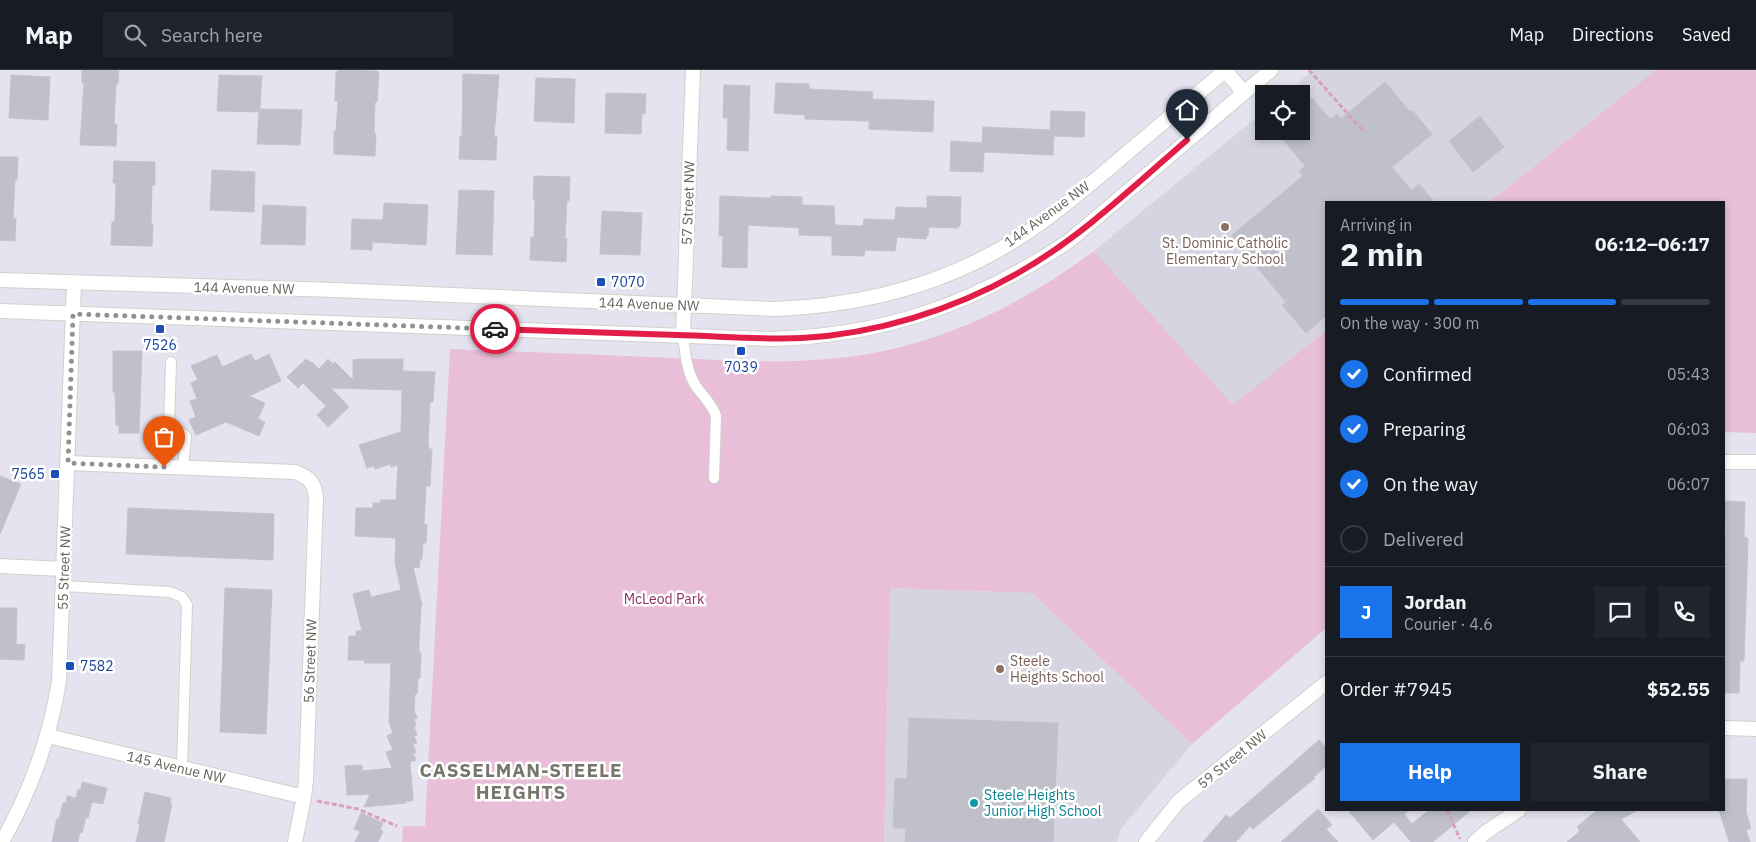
<!DOCTYPE html>
<html lang="en">
<head>
<meta charset="utf-8">
<style>
  :root { --surface:#171b24; --page:#20242c; --text:#f1f3f6; --muted:#9ea1a6; --line:#363941; --accent:#1a73e8 }
  body { margin:0; font-family:"IBM Plex Sans",sans-serif; background:var(--page); color:var(--text); height:100vh; display:flex; flex-direction:column; font-size:19px; white-space:nowrap }
  * { box-sizing:border-box; margin:0 }
  p { font-size:16px; color:var(--muted) }
  .icon { flex:none; width:28px; height:28px; fill:none; stroke:currentColor; stroke-width:2; stroke-linecap:round; stroke-linejoin:round }
  .map { position:relative; flex:1; overflow:hidden }
  .sheet { position:absolute; left:1325px; top:131px; width:400px; height:610px; display:flex; flex-direction:column; background:var(--surface); border-radius:0px; box-shadow:0 2px 8px #0003 }
  .sheet>* { flex:none }
  .controls { position:absolute; left:1255px; top:15px; display:grid; gap:10px }
  .controls a { display:grid; place-items:center; width:55px; height:55px; border-radius:0px; background:var(--surface); box-shadow:0 2px 8px #0003; font-size:25px }
  .pin { position:absolute; display:grid; place-items:center; width:42px; height:42px; color:#fff; margin:-51px -21px; border-radius:50% 50% 50% 0; rotate:-45deg; box-shadow:0 0 5px #0007 }
  .pin .icon { rotate:45deg }
  .courier { position:absolute; display:grid; place-items:center; width:50px; height:50px; margin:-25px; border:4px solid #e11d48; border-radius:50%; background:#fff; color:#222; box-shadow:0 1px 6px #0007 }
  .head em { font-style:normal; font-weight:800 }
  .head div { display:flex; flex-direction:column-reverse }
  .head { display:flex; align-items:center; justify-content:space-between; height:85px; padding:0 15px }
  h1 { font-size:32px; font-weight:800; line-height:38px }
  .bar { display:grid; grid-template-columns:repeat(4,1fr); gap:8px 5px; align-content:center; height:60px; padding:0 15px }
  .bar i { height:6px; border-radius:4px; background:var(--line) }
  .bar .active { background:var(--accent) }
  .bar p { grid-column:span 4 }
  .line { display:flex; align-items:center; gap:12px; padding:0 15px; border-top:1px solid var(--line) }
  .line div { flex:1 }
  .round { display:grid; place-items:center; flex:none; width:52px; height:52px; border-radius:0px; background:var(--page) }
  ol { padding:0 15px; list-style:none }
  li { display:flex; align-items:center; gap:15px; height:55px }
  li p { margin-inline-start:auto }
  li .icon { padding:5px; border-radius:50%; background:var(--accent); color:#fff; stroke-width:4 }
  li:last-child { color:var(--muted) }
  li i { width:28px; height:28px; border:2px solid var(--line); border-radius:50% }
  .cta { display:flex; gap:10px; margin-top:auto; padding:10px 15px }
  .cta a { flex:1; height:58px; border-radius:0px; background:var(--accent); color:#fff; font-size:20px; font-weight:800; line-height:58px; text-align:center }
  .cta a+a { background:var(--page); color:var(--text) }
  header { display:flex; align-items:center; gap:30px; box-sizing:border-box; height:70px; padding:0 25px; background:var(--surface); border-bottom:1px solid var(--line) }
  header strong { font-size:24px }
  nav { display:flex; gap:28px; margin-inline-start:auto; font-size:18px }
  .search { width:350px; height:45px; background:var(--page); display:flex; align-items:center; gap:12px; box-sizing:border-box; padding:0 18px; border-radius:0px; color:var(--muted); font-size:19px }
  .map>svg:first-child { display:block }
  .education { fill:#d6d4e1 }
  .green { fill:#e8bed8 }
  .building { fill:#c0c0ca; stroke:#c3c1d4 }
  .lines { fill:none; stroke-linecap:round; stroke-linejoin:round }
  .service-casing { stroke:#d1d1ca; stroke-width:12 }
  .minor-casing { stroke:#d1d1ca; stroke-width:16 }
  .tertiary-casing { stroke:#d1d1ca; stroke-width:16 }
  .path { stroke:#dba0b5; stroke-width:3; stroke-dasharray:5 2.5; stroke-linecap:butt }
  .service { stroke:#fff; stroke-width:10 }
  .minor { stroke:#fff; stroke-width:14 }
  .tertiary { stroke:#fff; stroke-width:14 }
  .done { stroke:#92918f; stroke-width:5; stroke-dasharray:0 9 }
  .route { stroke:#e11d48; stroke-width:6 }
  .education-dot { fill:#8d6e63; stroke:#fff; stroke-width:2 }
  .transit-dot { fill:#1a4fb4; stroke:#fff; stroke-width:2 }
  .culture-dot { fill:#0f9aa8; stroke:#fff; stroke-width:2 }
  .labels { text-anchor:middle; dominant-baseline:central; stroke-width:5; stroke-linejoin:round; paint-order:stroke }
  .street-label { font-size:14px; fill:#65655b; stroke:#fff }
  .education-label { font-size:14px; fill:#785e54; stroke:#fff }
  .transit-label { font-size:14px; fill:#164399; stroke:#fff; text-anchor:start }
  .park-label { font-size:14px; fill:#8e3166; stroke:#fff }
  .culture-label { font-size:14px; fill:#0d838f; stroke:#fff; text-anchor:start }
  .district-label { font-size:19px; font-weight:bold; letter-spacing:1px; fill:#77766c; stroke:#fff }
</style>
</head>
<body>
<header>
<strong>Map</strong>
<div class="search"><svg class="icon" aria-label="search" viewBox="0 0 24 24"><circle cx="10" cy="10" r="6"/><path d="M15 15l6 6"/></svg>Search here</div>
<nav><a>Map</a><a>Directions</a><a>Saved</a></nav>
</header>
<div class="map">
<svg width="1756" height="772" viewBox="0 0 1756 772">
  <rect width="100%" height="100%" fill="#e5e3ef"/>
  <!-- education -->
  <path class="education" d="M 1313,0 L 1656,0 L 1489,132 L 1326,132 L 1326,261 L 1233,336 L 1094,181 L 1264,41 L 1264,61 L 1301,61 L 1301,24 L 1285,24 Z
    M 890,518 L 1032,523 L 1192,674 L 1121,759 L 1117,772 L 884,772 Z"/>
  <!-- green -->
  <path class="green" d="M 1656,0 L 1756,0 L 1756,363 L 1724,362 L 1724,132 L 1489,132 Z
    M 1094,181 L 1233,335 L 1326,261 L 1326,558 L 1192,674 L 1032,523 L 890,518 L 884,772 L 402,772 L 403,756 L 425,756 L 450,279 C 525,282 599,285 673,288 C 745,291 813,296 884,281 C 964,263 1029,229 1094,181 Z"/>
  <!-- building -->
  <path class="building" d="M 82,0 L 119,0 L 118,14 L 116,14 L 114,54 L 117,54 L 116,76 L 80,75 L 84,13 L 82,13 Z
    M 338,0 L 377,1 L 379,3 L 377,32 L 375,32 L 374,62 L 376,64 L 375,86 L 334,84 L 334,61 L 336,61 L 338,31 L 335,31 L 336,2 L 338,2 Z
    M 463,4 L 499,5 L 494,67 L 497,67 L 496,90 L 459,89 L 460,66 L 462,66 Z
    M 11,5 L 50,7 L 48,50 L 9,48 Z
    M 219,5 L 262,6 L 260,39 L 302,40 L 300,75 L 257,74 L 259,42 L 217,41 Z
    M 536,8 L 575,9 L 574,53 L 534,51 Z
    M 1385,12 L 1410,42 L 1412,40 L 1432,64 L 1392,97 L 1411,120 L 1419,114 L 1434,132 L 1326,132 L 1326,246 L 1306,263 L 1282,235 L 1286,232 L 1231,166 L 1303,106 L 1299,101 L 1305,96 L 1276,61 L 1301,61 L 1301,38 L 1312,28 L 1330,49 L 1337,44 L 1341,49 Z
    M 776,13 L 809,14 L 809,19 L 873,22 L 872,29 L 934,31 L 933,62 L 869,59 L 869,51 L 805,49 L 805,45 L 774,43 Z
    M 724,15 L 750,16 L 748,81 L 727,80 L 728,48 L 723,48 Z
    M 606,23 L 646,24 L 645,44 L 642,43 L 641,64 L 605,63 Z
    M 1051,41 L 1085,42 L 1084,67 L 1054,66 L 1053,85 L 984,82 L 983,102 L 950,101 L 951,71 L 982,73 L 983,57 L 1050,60 Z
    M 1480,46 L 1504,77 L 1473,102 L 1449,71 Z
    M 0,87 L 18,87 L 17,110 L 15,110 L 13,148 L 16,149 L 15,171 L 0,170 Z
    M 114,91 L 155,92 L 155,115 L 152,115 L 151,154 L 153,154 L 152,176 L 111,175 L 112,152 L 115,152 L 116,113 L 113,113 Z
    M 212,100 L 255,102 L 254,142 L 210,140 Z
    M 534,106 L 570,107 L 569,131 L 567,130 L 565,169 L 567,169 L 566,192 L 530,190 L 531,167 L 534,167 L 535,129 L 533,129 Z
    M 459,120 L 494,121 L 492,185 L 456,184 Z
    M 720,126 L 769,128 L 770,128 L 771,126 L 802,127 L 802,135 L 834,136 L 835,155 L 863,156 L 864,149 L 895,150 L 896,137 L 927,138 L 927,126 L 961,127 L 960,156 L 958,156 L 958,158 L 929,157 L 928,166 L 926,166 L 926,169 L 897,167 L 895,181 L 865,180 L 864,186 L 832,185 L 832,166 L 799,165 L 799,158 L 748,155 L 747,198 L 722,197 L 723,166 L 719,166 Z
    M 384,133 L 428,135 L 426,175 L 372,172 L 372,180 L 351,179 L 352,149 L 383,150 Z
    M 263,135 L 306,137 L 305,175 L 261,174 Z
    M 602,141 L 642,143 L 640,185 L 600,184 Z
    M 113,281 L 142,281 L 139,363 L 119,363 L 119,355 L 116,355 L 115,323 L 113,322 Z
    M 251,284 L 255,291 L 269,284 L 281,311 L 249,326 L 265,333 L 258,349 L 265,352 L 259,366 L 226,352 L 196,365 L 189,350 L 196,347 L 190,331 L 197,329 L 191,313 L 198,310 L 191,296 L 217,285 L 222,297 Z
    M 306,289 L 311,293 L 312,292 L 319,299 L 328,289 L 333,294 L 335,292 L 353,310 L 353,290 L 360,289 L 403,289 L 403,301 L 435,302 L 433,332 L 430,332 L 428,371 L 429,379 L 432,379 L 430,416 L 426,416 L 424,454 L 427,455 L 426,473 L 423,473 L 422,489 L 420,489 L 419,498 L 413,497 L 422,535 L 421,536 L 419,573 L 419,583 L 421,583 L 420,608 L 418,608 L 417,624 L 415,624 L 414,640 L 417,648 L 414,649 L 416,656 L 414,657 L 417,665 L 414,666 L 417,673 L 413,674 L 416,683 L 413,683 L 416,690 L 410,692 L 413,728 L 412,731 L 406,731 L 406,733 L 364,737 L 370,724 L 347,725 L 345,696 L 362,695 L 362,701 L 392,698 L 386,682 L 393,680 L 387,666 L 393,663 L 389,652 L 391,593 L 364,593 L 365,590 L 348,590 L 349,566 L 356,566 L 356,561 L 362,561 L 353,524 L 369,520 L 371,527 L 401,520 L 395,493 L 396,468 L 355,466 L 356,438 L 373,438 L 373,433 L 380,433 L 381,430 L 396,430 L 398,395 L 391,397 L 390,394 L 375,399 L 374,396 L 367,398 L 359,375 L 401,362 L 402,320 L 331,318 L 349,337 L 328,357 L 317,345 L 326,336 L 303,313 L 298,318 L 287,307 Z
    M 0,406 L 21,414 L 0,464 Z
    M 1724,431 L 1745,432 L 1744,467 L 1748,468 L 1744,591 L 1740,591 L 1739,623 L 1724,623 L 1724,481 L 1725,481 L 1726,455 L 1724,455 Z
    M 128,438 L 274,444 L 273,490 L 126,484 Z
    M 225,518 L 272,520 L 266,664 L 220,662 Z
    M 0,538 L 17,538 L 16,574 L 25,575 L 24,590 L 0,589 Z
    M 909,648 L 1058,653 L 1053,772 L 905,772 L 906,758 L 893,758 L 895,708 L 907,709 Z
    M 1319,670 L 1326,678 L 1326,696 L 1314,707 L 1315,708 L 1253,759 L 1250,756 L 1236,772 L 1203,772 L 1226,745 L 1230,748 Z
    M 1724,709 L 1747,709 L 1746,742 L 1751,758 L 1746,760 L 1750,772 L 1729,772 L 1719,740 L 1724,740 Z
    M 82,712 L 107,718 L 103,734 L 92,732 L 88,748 L 86,747 L 82,763 L 80,762 L 78,772 L 52,772 L 57,748 L 59,749 L 63,733 L 66,733 L 67,726 L 76,728 L 78,719 L 81,720 Z
    M 145,722 L 171,728 L 170,734 L 172,734 L 164,772 L 136,772 L 140,755 L 138,754 Z
    M 1318,739 L 1332,755 L 1326,759 L 1338,772 L 1281,772 Z
    M 1348,740 L 1409,740 L 1404,744 L 1412,754 L 1429,740 L 1471,740 L 1433,772 L 1411,772 L 1394,752 L 1373,770 Z
    M 1597,740 L 1638,740 L 1621,749 L 1640,772 L 1567,772 L 1580,761 L 1577,757 Z
    M 361,743 L 383,753 L 380,760 L 383,761 L 378,772 L 355,772 L 360,761 L 354,759 Z"/>
  <g class="lines">
    <!-- service casing -->
    <g class="service-casing">
      <path id="service" d="M 683,265 C 685,281 686,298 694,313 C 701,325 712,333 716,346 L 714,408
        M 171,292 L 169,354 L 186,366 L 183,398
        M 63,516 L 170,522 L 182,527 L 187,535 L 182,699"/>
    </g>
    <!-- minor casing -->
    <g class="minor-casing">
      <path id="minor" d="M 683,265 L 693,0
        M 1724,392 L 1756,392
        M 68,393 L 295,402 C 309,407 315,413 316,428 L 306,710 L 304,727 L 295,772
        M 0,496 L 63,499
        M 1724,658 L 1756,659
        M 48,666 L 304,727
        M 1146,772 L 1179,731 L 1326,613
        M 1475,772 L 1486,762 L 1519,740"/>
    </g>
    <!-- tertiary casing -->
    <g class="tertiary-casing">
      <path id="tertiary" d="M 1225,0 L 1244,23
        M 0,210 L 335,220 L 773,239 C 860,236 946,215 1020,167 C 1053,146 1083,120 1113,95 C 1150,63 1188,32 1226,0
        M 0,241 L 770,269 C 885,266 974,234 1069,171 L 1271,0
        M 2,772 C 31,720 50,669 59,611 L 74,213"/>
    </g>
    <!-- path -->
    <path class="path" d="M 1309,0 L 1364,62
      M 317,731 L 358,739 L 397,756
      M 1447,740 L 1460,769"/>
    <!-- service -->
    <use href="#service" class="service"/>
    <!-- minor -->
    <use href="#minor" class="minor"/>
    <!-- tertiary -->
    <use href="#tertiary" class="tertiary"/>
  </g>
  <g class="lines">
    <!-- done -->
    <path class="done" d="M 164,397 L 68,393 L 73,244 L 495,259"/>
    <!-- route -->
    <path class="route" d="M 495,259 C 556,261 616,263 677,265 C 719,266 760,270 802,268 C 876,264 953,240 1018,203 C 1080,168 1133,117 1187,70"/>
  </g>
  <!-- markers -->
  <g class="education-dot">
    <circle cx="1225" cy="157" r="5"/>
    <circle cx="1000" cy="599" r="5"/>
  </g>
  <g class="transit-dot">
    <rect x="596" y="207" width="10" height="10" rx="2.5"/>
    <rect x="155" y="254" width="10" height="10" rx="2.5"/>
    <rect x="736" y="276" width="10" height="10" rx="2.5"/>
    <rect x="50" y="399" width="10" height="10" rx="2.5"/>
    <rect x="65" y="591" width="10" height="10" rx="2.5"/>
  </g>
  <circle class="culture-dot" cx="974" cy="733" r="5"/>
  <g class="labels">
    <!-- street labels -->
    <g class="street-label">
      <text transform="translate(688 133) rotate(-88)">57 Street NW</text>
      <text transform="translate(1047 144) rotate(-36)">144 Avenue NW</text>
      <text transform="translate(244 218) rotate(1)">144 Avenue NW</text>
      <text transform="translate(649 234) rotate(2)">144 Avenue NW</text>
      <text transform="translate(64 498) rotate(-88)">55 Street NW</text>
      <text transform="translate(310 591) rotate(-88)">56 Street NW</text>
      <text transform="translate(1232 689) rotate(-39)">59 Street NW</text>
      <text transform="translate(176 697) rotate(13)">145 Avenue NW</text>
    </g>
    <!-- education labels -->
    <g class="education-label">
      <text x="1225" y="173">St. Dominic Catholic<tspan x="1225" dy="16">Elementary School</tspan></text>
      <text x="1010" y="591" text-anchor="start">Steele<tspan x="1010" dy="16">Heights School</tspan></text>
    </g>
    <!-- transit labels -->
    <g class="transit-label">
      <text x="611" y="212">7070</text>
      <text x="160" y="275" text-anchor="middle">7526</text>
      <text x="741" y="297" text-anchor="middle">7039</text>
      <text x="45" y="404" text-anchor="end">7565</text>
      <text x="80" y="596">7582</text>
    </g>
    <!-- park labels -->
    <g class="park-label">
      <text x="664" y="529">McLeod Park</text>
    </g>
    <!-- culture labels -->
    <g class="culture-label">
      <text x="984" y="725">Steele Heights<tspan x="984" dy="16">Junior High School</tspan></text>
    </g>
    <!-- district labels -->
    <g class="district-label">
      <text x="521" y="700">CASSELMAN-STEELE<tspan x="521" dy="22">HEIGHTS</tspan></text>
    </g>
  </g>
</svg>
<div class="controls">
<a><svg class="icon" aria-label="locate" viewBox="0 0 24 24"><circle cx="12" cy="12" r="6"/><path d="M12 2v4M12 18v4M2 12h4M18 12h4"/></svg></a>
</div>
<div class="pin" style="left:164px;top:397px;background:#ea580c"><svg class="icon" aria-label="bag" viewBox="0 0 24 24"><path d="M5 8h14l-1 12H6zM9 8a3 3 0 0 1 6 0"/></svg></div>
<div class="pin" style="left:1187px;top:70px;background:#1f2937"><svg class="icon" aria-label="home" viewBox="0 0 24 24"><path d="M3 11l9-7 9 7M6 9v11h12V9"/></svg></div>
<div class="courier" style="left:495px;top:259px"><svg class="icon" aria-label="car" viewBox="0 0 24 24"><path d="M5 17H2v-5l4-1 3-4h7l3 4 3 1v5h-3M9 17h6M6 11h13"/><circle cx="7" cy="17" r="2"/><circle cx="17" cy="17" r="2"/></svg></div>
<section class="sheet">
<div class="head"><div><h1>2 min</h1><p>Arriving in</p></div><em>06:12–06:17</em></div>
<div class="bar"><i class="active"></i><i class="active"></i><i class="active"></i><i></i><p>On the way · 300 m</p></div>
<ol>
<li><svg class="icon" aria-label="check" viewBox="0 0 24 24"><path d="M5 12l5 5 9-10"/></svg>Confirmed<p>05:43</p></li>
<li><svg class="icon" aria-label="check" viewBox="0 0 24 24"><path d="M5 12l5 5 9-10"/></svg>Preparing<p>06:03</p></li>
<li><svg class="icon" aria-label="check" viewBox="0 0 24 24"><path d="M5 12l5 5 9-10"/></svg>On the way<p>06:07</p></li>
<li><i></i>Delivered</li>
</ol>
<div class="line" style="height:90px"><b class="round" style="background:var(--accent);color:#fff">J</b><div><b>Jordan</b><p>Courier · 4.6</p></div><a class="round"><svg class="icon" aria-label="chat" viewBox="0 0 24 24"><path d="M4 5h16v11H9l-5 4z"/></svg></a><a class="round"><svg class="icon" aria-label="phone" viewBox="0 0 24 24"><path d="M5 4h4l2 5-3 2q2 4 5 5l2-3 5 2v4C11 20 4 13 5 4z"/></svg></a></div>
<div class="line" style="height:65px"><div>Order #7945</div><b>$52.55</b></div>
<div class="cta"><a>Help</a><a>Share</a></div>
</section>
</div>
</body>
</html>
